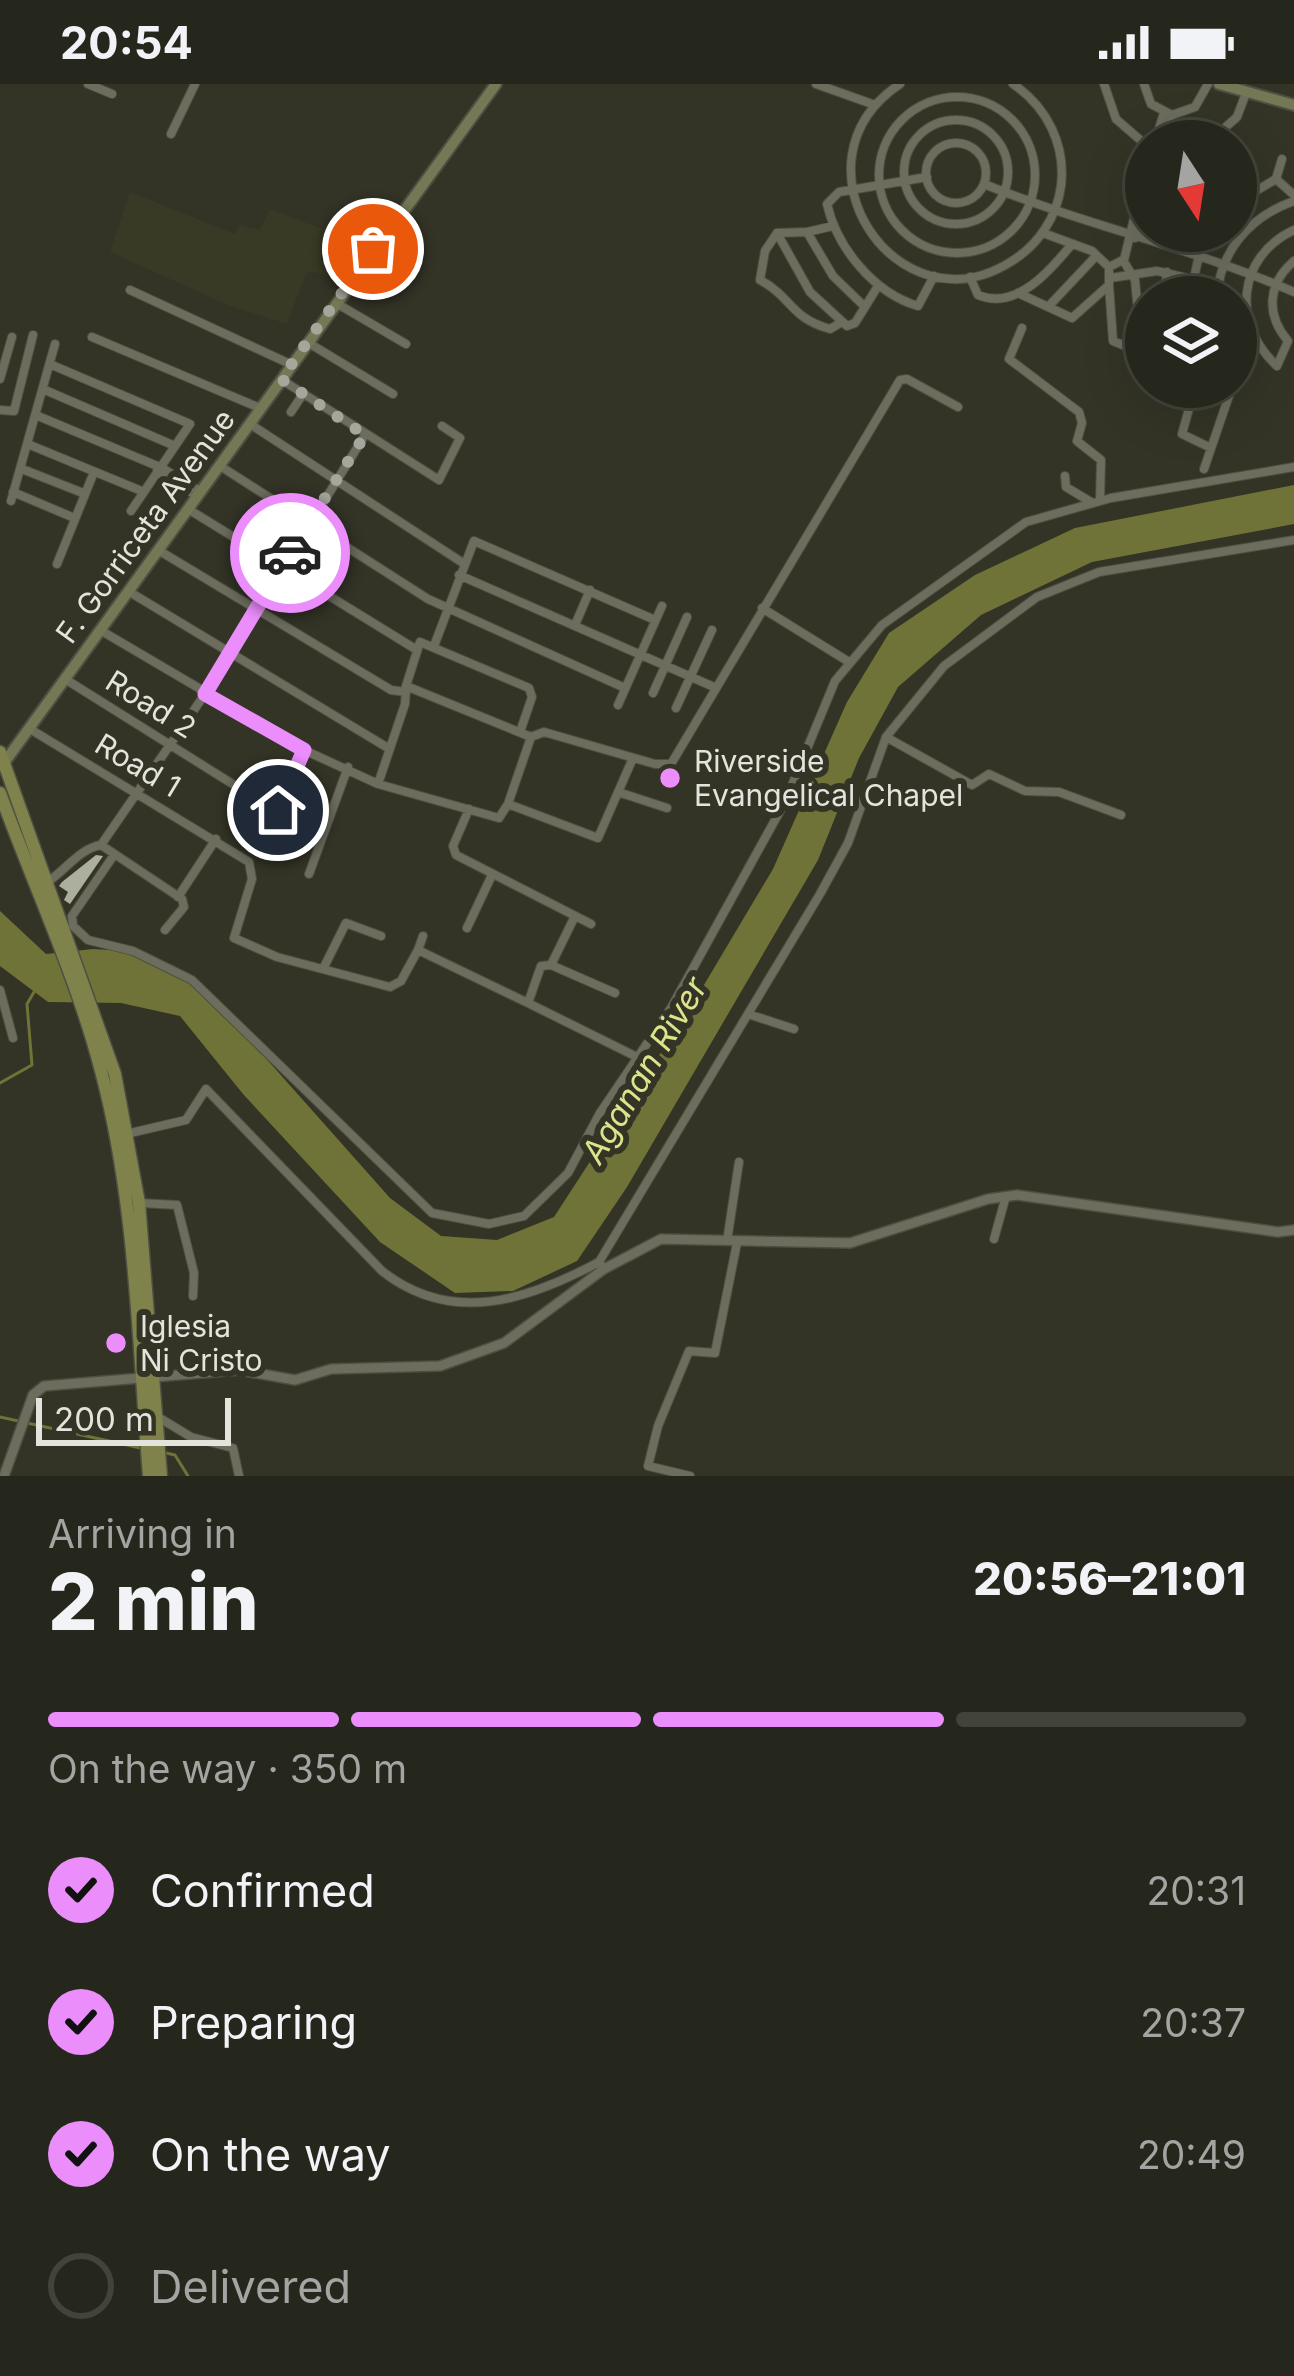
<!DOCTYPE html>
<html lang="en">
<head>
<meta charset="utf-8">
<style>
  :root { --surface:#26271c; --page:#2e2f25; --text:#f1f3f6; --muted:#a4a5a3; --line:#42443b; --accent:#eb8dfb }
  body { margin:0; font-family:Inter,sans-serif; background:var(--page); color:var(--text); height:100vh; display:flex; flex-direction:column; font-size:45px; white-space:nowrap }
  * { box-sizing:border-box; margin:0 }
  p { font-size:39px; color:var(--muted) }
  .icon { flex:none; width:66px; height:66px; fill:none; stroke:currentColor; stroke-width:2; stroke-linecap:round; stroke-linejoin:round }
  .map { position:relative; height:1392px; overflow:hidden }
  .drawer { display:flex; flex-direction:column; background:var(--surface); flex:1 }
  .drawer>* { flex:none }
  .needle { width:78px; rotate:168deg }
  .controls { position:absolute; left:1125px; top:36px; display:grid; gap:24px }
  .controls a { display:grid; place-items:center; width:132px; height:132px; border-radius:50%; background:var(--surface); box-shadow:0 12px 48px #0002,0 0 0 3px var(--line); font-size:60px }
  .scale { position:absolute; left:36px; bottom:30px; width:195px; box-sizing:border-box; padding-left:12px; border:6px solid #e3e4db; border-top:0; font-size:33px; line-height:42px; white-space:nowrap; color:#e3e4db; -webkit-text-stroke:9px #333426; paint-order:stroke }
  .pin { position:absolute; display:grid; place-items:center; width:102px; height:102px; color:#fff; margin:-51px; border:6px solid #fff; border-radius:50%; box-shadow:0 3px 12px #0007 }
  .courier { position:absolute; display:grid; place-items:center; width:120px; height:120px; margin:-60px; border:9px solid #eb8dfb; border-radius:50%; background:#fff; color:#222; box-shadow:0 3px 15px #0007 }
  .head em { font-style:normal; font-weight:800 }
  .head div { display:flex; flex-direction:column-reverse }
  .head { display:flex; align-items:center; justify-content:space-between; height:204px; padding:0 48px }
  h1 { font-size:78px; font-weight:800; line-height:90px }
  .bar { display:grid; grid-template-columns:repeat(4,1fr); gap:18px 12px; align-content:center; height:144px; padding:0 48px }
  .bar i { height:15px; border-radius:9px; background:var(--line) }
  .bar .on { background:var(--accent) }
  .bar p { grid-column:span 4 }
  ol { padding:0 48px; list-style:none }
  li { display:flex; align-items:center; gap:36px; height:132px }
  li p { margin-inline-start:auto }
  li .icon { padding:12px; border-radius:50%; background:var(--accent); color:#111; stroke-width:4 }
  li:last-child { color:var(--muted) }
  li i { width:66px; height:66px; border:6px solid var(--line); border-radius:50% }
  .status { display:flex; justify-content:space-between; align-items:center; height:84px; padding:0 60px; background:var(--surface); direction:ltr }
  .status svg { height:33px; fill:currentColor }
  .map>svg:first-child { display:block }
  .built { fill:#383a25 }
  .water { fill:#707337 }
  .lines { fill:none; stroke-linecap:round; stroke-linejoin:round }
  .stream { stroke:#707337; stroke-width:3 }
  .building { fill:#adaf9e }
  .minor-casing { stroke:#4e4f43; stroke-width:10 }
  .tertiary-casing { stroke:#4e4f43; stroke-width:12 }
  .secondary-casing { stroke:#4e4f43; stroke-width:14 }
  .primary-casing { stroke:#4e4f43; stroke-width:15 }
  .minor { stroke:#6c6d5d; stroke-width:8 }
  .tertiary { stroke:#6c6d5d; stroke-width:9 }
  .secondary { stroke:#757854; stroke-width:10 }
  .primary { stroke:#7f824b; stroke-width:12 }
  .done { stroke:#a5a69c; stroke-width:12; stroke-dasharray:0 21.6 }
  .route { stroke:#eb8dfb; stroke-width:15 }
  .poi-dot { fill:#eb8dfb; stroke:#333426; stroke-width:4.5 }
  .labels { text-anchor:middle; dominant-baseline:central; stroke-width:12; stroke-linejoin:round; paint-order:stroke }
  .street-label { font-size:30px; fill:#e3e4db; stroke:#333426 }
  .poi-label { font-size:30px; fill:#e3e4db; stroke:#333426; text-anchor:start }
  .water-label { font-size:33px; font-style:italic; fill:#dde38a; stroke:#333426 }
</style>
</head>
<body>
<div class="status"><b>20:54</b><svg viewBox="0 0 49 12"><path d="M0 12V9h3v3zM5 12V6h3v6zM10 12V3h3v9zM15 12V0h3v12zM26 1h20v11H26zM47 4h2v5h-2z"/></svg></div>
<div class="map">
<svg width="1294" height="1392" viewBox="0 0 1294 1392">
  <rect width="100%" height="100%" fill="#333426"/>
  <!-- built -->
  <path class="built" d="M 130,108 L 235,150 L 239,141 L 260,146 L 270,125 L 354,157 L 335,193 L 307,187 L 287,240 L 228,221 L 110,168 Z"/>
  <!-- water -->
  <path class="water" d="M 1294,401 L 1294,440 L 1092,478 L 981,531 L 898,603 L 859,674 L 818,776 L 627,1103 L 577,1177 L 513,1207 L 455,1209 L 380,1158 L 243,1010 L 180,932 L 121,919 L 48,918 L 0,882 L 0,827 L 46,870 L 93,865 L 144,868 L 175,882 L 263,971 L 390,1114 L 441,1152 L 497,1156 L 554,1133 L 695,916 L 773,785 L 847,618 L 889,549 L 975,491 L 1075,444 Z"/>
  <g class="lines">
    <!-- stream -->
    <path class="stream" d="M 0,999 L 32,981 L 27,920 L 34,908
      M 0,1333 L 145,1365
      M 166,1369 L 175,1371 L 188,1392"/>
  </g>
  <!-- building -->
  <path class="building" d="M 96,771 L 103,772 L 70,820 L 64,816 L 68,808 L 59,802 L 62,798 Z"/>
  <g class="lines">
    <!-- minor casing -->
    <g class="minor-casing">
      <path id="minor" d="M 88,0 L 112,10
        M 816,0 L 875,21
        M 900,0 C 783,78 897,251 1012,177 C 1038,161 1057,133 1061,102 C 1066,61 1047,23 1013,0
        M 1104,0 L 1116,35 L 1146,61
        M 1144,0 L 1151,20 L 1172,31 L 1195,23 L 1208,0
        M879 91a78 78 0 1 1 156 0a78 78 0 1 1-156 0Z
        M904 88a52 52 0 1 1 104 0a52 52 0 1 1-104 0Z
        M 171,50 L 195,0
        M 1155,57 L 1164,29
        M 1164,57 L 1172,31
        M 1210,57 L 1237,33 L 1246,9
        M926 89a30 30 0 1 1 60 0a30 30 0 1 1-60 0Z
        M 927,93 L 839,108 L 827,120 C 837,164 874,209 918,222 L 934,192
        M 1276,95 L 1294,111
        M 984,100 C 1085,141 1193,164 1294,208
        M 1236,119 L 1276,95 L 1282,75
        M 833,142 L 807,148 L 833,192 L 865,223 L 878,202
        M 1294,146 C 1236,173 1232,241 1277,282 L 1288,257 C 1265,230 1268,199 1294,177
        M 807,148 L 777,149 L 810,208 L 847,242 L 855,239 L 865,223
        M 777,149 L 765,167 L 760,196 C 792,213 790,234 830,245 L 842,238
        M 1135,154 L 1146,118
        M 1124,176 L 1146,85
        M 1109,183 L 1123,176 L 1135,196 L 1142,269
        M 970,193 L 978,211 C 1016,227 1050,187 1072,160
        M 1110,194 L 1157,187 L 1192,195
        M 1109,201 L 1113,257 L 1145,270
        M 130,206 L 290,280
        M 1018,209 L 1072,234 L 1109,201 L 1109,183 L 1092,167 L 1043,149
        M 1164,213 L 1167,188
        M 1190,213 L 1199,171 L 1211,147
        M 1217,213 C 1220,166 1251,132 1294,117
        M 336,219 L 406,260
        M 1048,223 L 1096,172
        M 1022,244 L 1009,275 L 1079,328 L 1082,339 L 1077,357 L 1101,376 L 1100,416
        M 92,253 L 260,324
        M 307,258 L 393,310
        M 52,281 L 190,340 L 131,427
        M 1236,282 L 1236,290
        M 0,295 L 12,253
        M 282,296 L 439,396 L 460,354 L 442,342
        M 1195,303 L 1182,350 L 1211,364
        M 45,306 L 175,362
        M 0,326 L 14,327 L 33,251
        M 291,328 L 303,310
        M 38,332 L 162,384 L 200,407
        M 250,340 L 463,479
        M 30,361 L 144,408
        M 220,382 L 428,515 L 625,604
        M 22,385 L 83,409
        M 1204,385 L 1232,303
        M 157,387 L 197,412
        M 1065,392 L 1066,403 L 1091,418
        M 13,408 L 72,433
        M 11,417 L 55,260
        M 188,425 L 417,566
        M 158,466 L 391,606 L 406,608
        M 57,480 L 94,388
        M 459,491 L 714,603
        M 128,507 L 388,664
        M 762,524 L 849,578
        M 575,541 L 590,506
        M 100,546 L 304,666 L 378,700 L 499,734 L 508,720 L 531,653 L 544,648 L 655,680 L 671,680 L 900,296 L 907,295 L 958,323
        M 434,562 L 474,457 L 655,536
        M 65,595 L 274,726 L 281,724 L 304,666
        M 653,609 L 687,533
        M 618,621 L 662,522
        M 676,624 L 712,546
        M 30,645 L 249,778 L 252,795 L 234,854 L 277,873 L 390,903 L 401,897 L 418,866 L 528,919 L 541,882 L 551,881 L 575,832
        M 520,648 L 532,613 L 529,604 L 420,558 L 406,602 L 531,653
        M 886,653 L 972,701 L 989,690 L 1025,707 L 1059,708 L 1121,731
        M 378,700 L 405,620 L 406,604
        M 618,708 L 667,724
        M 508,720 L 598,754 L 633,674
        M 469,725 L 453,762 L 456,771 L 591,840
        M 101,761 L 182,815 L 184,823 L 165,846
        M 114,771 L 72,832 L 73,842 L 88,856 L 133,867 L 192,896 L 432,1129 L 489,1140 L 524,1132 L 568,1089 L 600,1029 L 671,924 L 785,718 L 835,597 L 882,541 L 1026,438 L 1111,414 L 1294,383
        M 309,790 L 348,683
        M 46,799 C 64,788 80,764 101,761 L 205,610 L 365,351
        M 178,813 L 216,755
        M 467,844 L 492,791
        M 418,866 L 423,852
        M 551,881 L 615,909
        M 323,885 L 346,839 L 381,852
        M 0,906 L 13,954
        M 528,919 L 637,973
        M 748,930 L 794,945
        M 126,1050 L 186,1036 L 206,1005 L 382,1187 C 452,1242 528,1216 599,1178
        M 140,1119 L 177,1121 L 194,1189 L 193,1212
        M 994,1155 L 1006,1112
        M 727,1157 L 739,1078
        M 604,1185 L 599,1178 L 820,810 L 848,759 L 886,653 L 944,582 L 1037,513 L 1099,488 L 1294,456
        M 158,1333 L 191,1353 L 233,1364 L 239,1392
        M 690,1392 L 648,1382 L 658,1342 L 689,1267 L 715,1269 L 737,1159"/>
    </g>
    <!-- tertiary casing -->
    <g class="tertiary-casing">
      <path id="tertiary" d="M 4,1392 L 33,1311 L 44,1302 L 239,1286 L 295,1296 L 331,1285 L 440,1282 L 504,1259 L 604,1185 L 661,1155 L 850,1159 L 988,1115 L 1017,1111 L 1278,1148 L 1294,1146"/>
    </g>
    <!-- secondary casing -->
    <g class="secondary-casing">
      <path id="secondary" d="M 1219,0 L 1294,21
        M 4,679 L 496,0"/>
    </g>
    <!-- primary casing -->
    <g class="primary-casing">
      <path id="primary" d="M 0,668 L 115,990 L 139,1119 L 161,1392
        M 0,709 C 33,800 75,889 100,983 C 136,1115 138,1257 149,1392"/>
    </g>
    <!-- minor -->
    <use href="#minor" class="minor"/>
    <!-- tertiary -->
    <use href="#tertiary" class="tertiary"/>
    <!-- secondary -->
    <use href="#secondary" class="secondary"/>
    <!-- primary -->
    <use href="#primary" class="primary"/>
  </g>
  <g class="lines">
    <!-- done -->
    <path class="done" d="M 290,469 L 365,351 L 281,295 L 373,165"/>
    <!-- route -->
    <path class="route" d="M 278,726 L 304,666 L 205,610 L 290,469"/>
  </g>
  <!-- markers -->
  <g class="poi-dot">
    <circle cx="670" cy="694" r="12"/>
    <circle cx="116" cy="1259" r="12"/>
  </g>
  <g class="labels">
    <!-- street labels -->
    <g class="street-label">
      <text transform="translate(145 442) rotate(-54)">F. Gorriceta Avenue</text>
      <text transform="translate(151 620) rotate(32)">Road 2</text>
      <text transform="translate(138 681) rotate(31)">Road 1</text>
    </g>
    <!-- poi labels -->
    <g class="poi-label">
      <text x="694" y="677">Riverside<tspan x="694" dy="34">Evangelical Chapel</tspan></text>
      <text x="140" y="1242">Iglesia<tspan x="140" dy="34">Ni Cristo</tspan></text>
    </g>
    <!-- water labels -->
    <g class="water-label">
      <text transform="translate(644 986) rotate(-59)">Aganan River</text>
    </g>
  </g>
</svg>
<div class="controls">
<a><svg class="needle" viewBox="-14 -14 28 28"><path d="M0-13l5 13h-10z" fill="#e53935"/><path d="M0 13l5-13h-10z" fill="#a4a5a3"/></svg></a>
<a><svg class="icon" aria-label="layers" viewBox="0 0 24 24"><path d="M12 4l9 5-9 5-9-5zM3 14l9 5 9-5"/></svg></a>
</div>
<div class="scale">200 m</div>
<div class="pin" style="left:373px;top:165px;background:#ea580c"><svg class="icon" aria-label="bag" viewBox="0 0 24 24"><path d="M5 8h14l-1 12H6zM9 8a3 3 0 0 1 6 0"/></svg></div>
<div class="pin" style="left:278px;top:726px;background:#1f2937"><svg class="icon" aria-label="home" viewBox="0 0 24 24"><path d="M3 11l9-7 9 7M6 9v11h12V9"/></svg></div>
<div class="courier" style="left:290px;top:469px"><svg class="icon" aria-label="car" viewBox="0 0 24 24"><path d="M5 17H2v-5l4-1 3-4h7l3 4 3 1v5h-3M9 17h6M6 11h13"/><circle cx="7" cy="17" r="2"/><circle cx="17" cy="17" r="2"/></svg></div>
</div>
<section class="drawer">
<div class="head"><div><h1>2 min</h1><p>Arriving in</p></div><em>20:56–21:01</em></div>
<div class="bar"><i class="on"></i><i class="on"></i><i class="on"></i><i></i><p>On the way · 350 m</p></div>
<ol>
<li><svg class="icon" aria-label="check" viewBox="0 0 24 24"><path d="M5 12l5 5 9-10"/></svg>Confirmed<p>20:31</p></li>
<li><svg class="icon" aria-label="check" viewBox="0 0 24 24"><path d="M5 12l5 5 9-10"/></svg>Preparing<p>20:37</p></li>
<li><svg class="icon" aria-label="check" viewBox="0 0 24 24"><path d="M5 12l5 5 9-10"/></svg>On the way<p>20:49</p></li>
<li><i></i>Delivered</li>
</ol>
</section>
</body>
</html>
